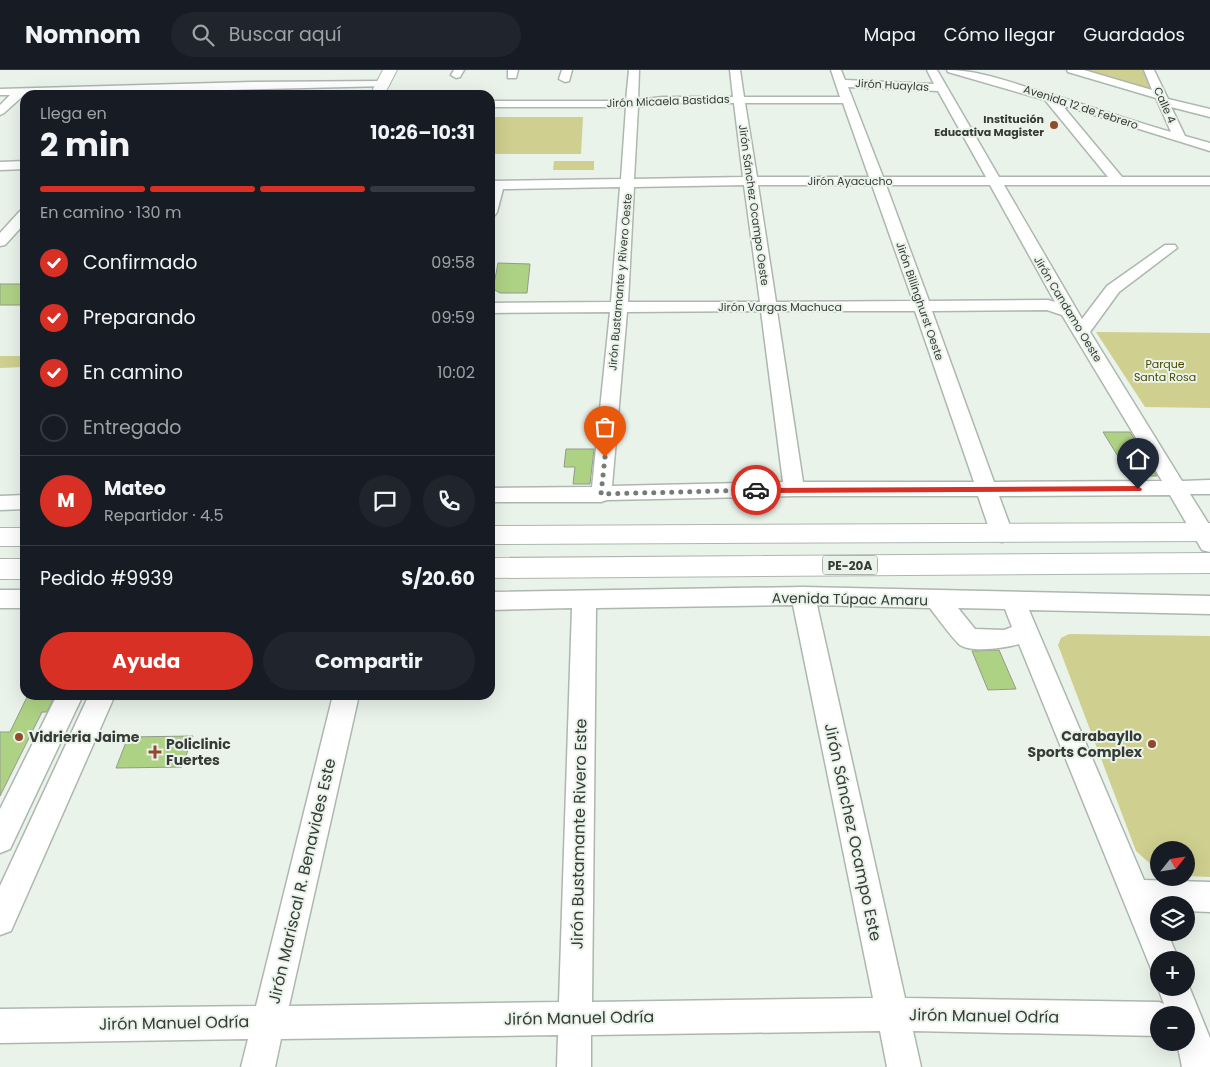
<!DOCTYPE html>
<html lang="es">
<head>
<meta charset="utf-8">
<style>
  :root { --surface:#171b24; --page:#20242c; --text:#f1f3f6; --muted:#9ea1a6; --line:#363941; --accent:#d93025 }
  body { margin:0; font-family:Poppins,sans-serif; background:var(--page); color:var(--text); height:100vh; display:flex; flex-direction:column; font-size:19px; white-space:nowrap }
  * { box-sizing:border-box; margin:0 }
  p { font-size:16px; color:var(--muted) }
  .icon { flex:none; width:28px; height:28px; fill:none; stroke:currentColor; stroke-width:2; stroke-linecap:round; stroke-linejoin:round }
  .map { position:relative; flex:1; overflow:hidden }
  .panel { position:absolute; left:20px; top:20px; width:475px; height:610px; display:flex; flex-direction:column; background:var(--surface); border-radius:15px; box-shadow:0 5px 20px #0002 }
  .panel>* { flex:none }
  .needle { width:32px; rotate:60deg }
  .fabs { position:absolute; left:1150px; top:771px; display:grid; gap:10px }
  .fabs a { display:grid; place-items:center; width:45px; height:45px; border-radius:50%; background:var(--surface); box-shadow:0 5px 20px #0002; font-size:25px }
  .pin { position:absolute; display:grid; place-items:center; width:42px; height:42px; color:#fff; margin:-51px -21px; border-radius:50% 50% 50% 0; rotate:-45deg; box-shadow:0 0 5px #0007 }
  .pin .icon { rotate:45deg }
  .courier { position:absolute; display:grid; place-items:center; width:50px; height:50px; margin:-25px; border:4px solid #d93025; border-radius:50%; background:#fff; color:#222; box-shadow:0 1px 6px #0007 }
  .overview em { font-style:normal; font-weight:700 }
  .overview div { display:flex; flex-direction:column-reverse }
  .overview { display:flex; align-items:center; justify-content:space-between; height:85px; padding:0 20px }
  h1 { font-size:32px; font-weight:700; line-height:38px }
  .bar { display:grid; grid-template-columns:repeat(4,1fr); gap:8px 5px; align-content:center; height:60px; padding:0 20px }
  .bar i { height:6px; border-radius:4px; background:var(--line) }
  .bar .current { background:var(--accent) }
  .bar p { grid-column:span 4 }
  .line { display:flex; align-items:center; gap:12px; padding:0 20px; border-top:1px solid var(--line) }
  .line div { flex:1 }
  .round { display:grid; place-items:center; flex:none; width:52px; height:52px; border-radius:26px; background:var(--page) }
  ol { padding:0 20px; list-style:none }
  li { display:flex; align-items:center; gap:15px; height:55px }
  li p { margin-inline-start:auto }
  li .icon { padding:5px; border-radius:50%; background:var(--accent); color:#fff; stroke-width:4 }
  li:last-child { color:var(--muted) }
  li i { width:28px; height:28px; border:2px solid var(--line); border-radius:50% }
  .primary-button { display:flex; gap:10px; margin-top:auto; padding:10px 20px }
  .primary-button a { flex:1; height:58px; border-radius:30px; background:var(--accent); color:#fff; font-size:20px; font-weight:700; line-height:58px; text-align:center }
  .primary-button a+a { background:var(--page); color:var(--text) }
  header { display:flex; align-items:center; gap:30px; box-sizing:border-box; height:70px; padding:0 25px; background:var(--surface); border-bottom:1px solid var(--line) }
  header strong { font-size:24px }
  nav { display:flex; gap:28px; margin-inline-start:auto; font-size:18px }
  .search { width:350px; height:45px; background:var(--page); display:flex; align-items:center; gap:12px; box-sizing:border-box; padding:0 18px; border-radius:28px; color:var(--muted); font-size:19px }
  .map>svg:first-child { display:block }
  .green { fill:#cfcf8f }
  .building { fill:#aed284; stroke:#94998f }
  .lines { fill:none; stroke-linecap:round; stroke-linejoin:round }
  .minor-casing { stroke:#adb7af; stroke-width:3 }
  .major-casing { stroke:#adb7af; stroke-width:2 }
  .highway-casing { stroke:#adb7af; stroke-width:2 }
  .minor { fill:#fff; fill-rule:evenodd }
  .major { fill:#fff; fill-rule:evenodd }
  .highway { fill:#fff; fill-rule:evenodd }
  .route { fill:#d93025 }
  .done { stroke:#757b76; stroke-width:5; stroke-dasharray:0 9 }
  .poi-dot { fill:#924a28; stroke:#e9f3ea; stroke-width:2 }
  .labels { text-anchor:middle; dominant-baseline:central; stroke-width:4; stroke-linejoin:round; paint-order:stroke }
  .far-street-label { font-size:11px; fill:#373b37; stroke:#e9f3ea }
  .far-poi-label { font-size:11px; font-weight:bold; fill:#373b37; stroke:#e9f3ea; text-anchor:end }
  .far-park-label { font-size:11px; fill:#4b4902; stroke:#e9f3ea }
  .shield { fill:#e9f3ea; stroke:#6c726d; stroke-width:1 }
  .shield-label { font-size:12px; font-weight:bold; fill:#373b37 }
  .street-label { font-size:14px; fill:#373b37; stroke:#e9f3ea }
  .poi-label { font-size:14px; font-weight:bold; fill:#373b37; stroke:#e9f3ea; text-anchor:start }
  .near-street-label { font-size:16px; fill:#373b37; stroke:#e9f3ea }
</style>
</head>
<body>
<header>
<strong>Nomnom</strong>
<div class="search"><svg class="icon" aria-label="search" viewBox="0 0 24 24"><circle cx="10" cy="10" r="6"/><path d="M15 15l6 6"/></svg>Buscar aquí</div>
<nav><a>Mapa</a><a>Cómo llegar</a><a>Guardados</a></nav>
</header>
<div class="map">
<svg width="1210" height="997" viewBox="0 0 1210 997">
  <rect width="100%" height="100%" fill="#e9f3ea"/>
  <!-- green -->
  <path class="green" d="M 1074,0 L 1144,0 L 1154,23 Z
    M 490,47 L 583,47 L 581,84 L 490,84 Z
    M 554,91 L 594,91 L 594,100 L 553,100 Z
    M 1096,262 L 1210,263 L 1210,338 L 1145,337 Z
    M 0,286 L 25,286 L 25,297 L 0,298 Z
    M 1069,564 L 1210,566 L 1210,807 L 1186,806 L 1186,780 L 1159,780 L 1159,802 L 1136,781 L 1058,575 L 1061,568 Z"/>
  <!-- building -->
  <path class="building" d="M 498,193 L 530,194 L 527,223 L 500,223 L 493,219 Z
    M 0,214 L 25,214 L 25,235 L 0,235 Z
    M 1103,362 L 1130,362 L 1157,406 L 1130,406 Z
    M 566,379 L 594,379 L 590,414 L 573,414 L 575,397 L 564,397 Z
    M 999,580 L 1016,619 L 988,620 L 972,581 Z
    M 28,625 L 55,625 L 47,642 L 42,642 L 0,726 L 0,662 L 10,662 Z
    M 193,666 L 182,697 L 116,698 L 128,667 Z"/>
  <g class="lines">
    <!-- minor casing -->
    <g class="minor-casing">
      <path id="minor" d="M 454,0 L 464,0 L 460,7 L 456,8 L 451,5 Z
        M 508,0 L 518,0 L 516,8 L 508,8 Z
        M 562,0 L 572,0 L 569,11 L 565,12 L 559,9 Z
        M 629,0 L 639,0 L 638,30 L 662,27 L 733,27 L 730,0 L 740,0 L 744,27 L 840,27 L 831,0 L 841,0 L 845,10 L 934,14 L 927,0 L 937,0 L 999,107 L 1108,107 L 1045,30 L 948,2 L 947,0 C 977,0 1007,11 1036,20 C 1080,33 1126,49 1171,62 L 1156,28 L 1068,2 L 1067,0 L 1084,0 L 1152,20 L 1144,0 L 1154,0 L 1168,29 L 1210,39 L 1210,47 L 1171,37 L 1185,66 L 1210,73 L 1210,81 L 1062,35 L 1122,107 L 1210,107 L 1210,115 L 1004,115 L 1082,249 L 1107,216 L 1165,175 L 1175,175 L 1177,178 L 1119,222 L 1090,262 L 1182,411 L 1210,410 L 1210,424 L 1190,424 L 1210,456 L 1210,482 L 1202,480 L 1170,425 L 999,426 L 1013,464 L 1010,469 L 1002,472 L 994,469 L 991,464 L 978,426 L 795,426 L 607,430 L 601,432 L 490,432 L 490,418 L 592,417 L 610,242 L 490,243 L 490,233 L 611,232 L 620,117 L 503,119 L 497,142 L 495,145 L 490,146 L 490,111 L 621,109 L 626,37 L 490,37 L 490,31 L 626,31 ZM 848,17 L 938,21 L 986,107 L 883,107 ZM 662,33 L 734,33 L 743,107 L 634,109 L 638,37 ZM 745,33 L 843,33 L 869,107 L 757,107 ZM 744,115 L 760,232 L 628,232 L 634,117 ZM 758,115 L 872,115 L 913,231 L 776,232 ZM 886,115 L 990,115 L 1055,232 L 1048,230 L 929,231 ZM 1047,240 L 1062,245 L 1162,411 L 994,412 L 932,241 ZM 761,241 L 783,412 L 612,416 L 627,242 ZM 777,241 L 915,241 L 974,412 L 803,412 Z
        M 383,11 L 389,14 L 387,16 L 24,25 L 4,43 L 0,45 L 0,35 L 10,25 L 0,25 L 0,19 L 252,12 Z
        M 25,91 L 25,99 L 0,100 L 0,92 Z
        M 25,140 L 25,153 L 5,175 L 0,176 L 0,163 L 20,141 Z
        M 25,425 L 25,439 L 0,440 L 0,426 Z
        M 803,517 L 1210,526 L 1210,544 L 1029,540 L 1144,810 L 1210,812 L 1210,842 L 1186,841 L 1186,835 L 1159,835 L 1159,862 L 1167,862 L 1179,890 L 1159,890 L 1159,904 L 1152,901 L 1019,574 C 1006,578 972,583 960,575 C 952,568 937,547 930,538 L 817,535 L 905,928 L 1159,932 L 1164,934 L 1158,918 L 1159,916 L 1159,918 L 1186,918 L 1186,909 L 1210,968 L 1210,997 L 1182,997 L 1177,972 L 1186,972 L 1186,945 L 1159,945 L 1159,966 L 913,961 L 921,997 L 887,997 L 880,961 L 591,965 L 591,997 L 557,997 L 558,965 L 281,969 L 275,997 L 241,997 L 248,969 L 0,973 L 0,939 L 256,936 L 333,625 L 359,625 L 289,936 L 559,932 L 572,538 L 490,540 L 490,522 ZM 793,535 L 873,928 L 592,932 L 596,538 ZM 958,538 L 1005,539 L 1012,557 L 1004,560 L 975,559 Z
        M 0,520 L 25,520 L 25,538 L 0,538 Z
        M 57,625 L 83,625 L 10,779 L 0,783 L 0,739 Z
        M 89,625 L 115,625 L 11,861 L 0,865 L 0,816 Z"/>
    </g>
    <!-- major casing -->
    <g class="major-casing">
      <path id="major" d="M 383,0 L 397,0 L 384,25 L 370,25 Z"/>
    </g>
    <!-- highway casing -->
    <g class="highway-casing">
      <path id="highway" d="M 1210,453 L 1210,471 L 490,474 L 490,456 Z
        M 0,458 L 25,458 L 25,476 L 0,476 Z
        M 1210,483 L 1210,503 L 490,508 L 490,488 Z
        M 0,489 L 25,489 L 25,509 L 0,509 Z"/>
    </g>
    <!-- minor -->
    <use href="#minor" class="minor"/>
    <!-- major -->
    <use href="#major" class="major"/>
    <!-- highway -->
    <use href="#highway" class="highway"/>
  </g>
  <!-- route -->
  <path class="route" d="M 1138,416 L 1142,419 L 1141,421 L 756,423 L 753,420 L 756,418 Z"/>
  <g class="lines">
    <!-- done -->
    <path class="done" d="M 605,387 L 601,424 L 756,420"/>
  </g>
  <!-- markers -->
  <g class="poi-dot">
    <circle cx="1054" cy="55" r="5"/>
    <circle cx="19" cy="667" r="5"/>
    <circle cx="1152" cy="674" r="5"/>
    <path d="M152.5 674.5h5v5h5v5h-5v5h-5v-5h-5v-5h5z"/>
  </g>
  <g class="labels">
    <!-- far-street labels -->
    <g class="far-street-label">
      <text transform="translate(892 15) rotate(3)">Jirón Huaylas</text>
      <text transform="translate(668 31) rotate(-2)">Jirón Micaela Bastidas</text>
      <text transform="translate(1165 35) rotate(66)">Calle 4</text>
      <text transform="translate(1081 37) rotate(18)">Avenida 12 de Febrero</text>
      <text x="850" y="111">Jirón Ayacucho</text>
      <text transform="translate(754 135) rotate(82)">Jirón Sánchez Ocampo Oeste</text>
      <text transform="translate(620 212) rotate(-85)">Jirón Bustamante y Rivero Oeste</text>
      <text transform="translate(920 231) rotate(71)">Jirón Billinghurst Oeste</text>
      <text x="780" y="237">Jirón Vargas Machuca</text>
      <text transform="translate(1068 239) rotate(59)">Jirón Candamo Oeste</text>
    </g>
    <!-- far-poi labels -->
    <g class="far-poi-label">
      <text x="1044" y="49">Institución<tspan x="1044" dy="13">Educativa Magister</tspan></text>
    </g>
    <!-- far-park labels -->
    <g class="far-park-label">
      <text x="1165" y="294">Parque<tspan x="1165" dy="13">Santa Rosa</tspan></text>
    </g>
    <!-- shield labels -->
    <rect class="shield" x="822.5" y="485.5" width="55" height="19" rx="4"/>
    <g class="shield-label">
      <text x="850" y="495">PE-20A</text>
    </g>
    <!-- street labels -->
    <g class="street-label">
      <text transform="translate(850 529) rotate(1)">Avenida Túpac Amaru</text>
    </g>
    <!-- poi labels -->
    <g class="poi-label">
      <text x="1142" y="666" text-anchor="end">Carabayllo<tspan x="1142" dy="16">Sports Complex</tspan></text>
      <text x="29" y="667">Vidrieria Jaime</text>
      <text x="166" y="674">Policlinic<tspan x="166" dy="16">Fuertes</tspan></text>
    </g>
    <!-- near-street labels -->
    <g class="near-street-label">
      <text transform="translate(853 762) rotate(78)">Jirón Sánchez Ocampo Este</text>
      <text transform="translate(579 764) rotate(-89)">Jirón Bustamante Rivero Este</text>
      <text transform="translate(302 811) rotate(-77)">Jirón Mariscal R. Benavides Este</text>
      <text transform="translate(984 946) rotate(1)">Jirón Manuel Odría</text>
      <text transform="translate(579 948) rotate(-1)">Jirón Manuel Odría</text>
      <text transform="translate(174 953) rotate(-1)">Jirón Manuel Odría</text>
    </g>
  </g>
</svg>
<div class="fabs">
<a><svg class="needle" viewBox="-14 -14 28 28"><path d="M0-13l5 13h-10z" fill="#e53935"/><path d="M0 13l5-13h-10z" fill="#9ea1a6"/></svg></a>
<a><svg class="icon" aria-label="layers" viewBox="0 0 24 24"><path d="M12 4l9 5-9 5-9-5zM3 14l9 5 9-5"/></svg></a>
<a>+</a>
<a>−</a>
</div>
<div class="pin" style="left:605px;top:387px;background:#ea580c"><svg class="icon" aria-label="bag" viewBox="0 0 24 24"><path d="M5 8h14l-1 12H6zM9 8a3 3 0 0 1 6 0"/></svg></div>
<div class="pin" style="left:1138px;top:419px;background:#1f2937"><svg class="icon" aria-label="home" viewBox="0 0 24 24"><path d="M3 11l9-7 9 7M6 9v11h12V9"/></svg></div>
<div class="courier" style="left:756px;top:420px"><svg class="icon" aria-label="car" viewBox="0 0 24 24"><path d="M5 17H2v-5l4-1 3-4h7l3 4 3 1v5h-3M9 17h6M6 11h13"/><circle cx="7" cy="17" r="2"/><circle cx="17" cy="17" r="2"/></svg></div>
<section class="panel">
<div class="overview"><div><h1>2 min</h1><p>Llega en</p></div><em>10:26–10:31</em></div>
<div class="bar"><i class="current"></i><i class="current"></i><i class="current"></i><i></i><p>En camino · 130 m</p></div>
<ol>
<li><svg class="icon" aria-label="check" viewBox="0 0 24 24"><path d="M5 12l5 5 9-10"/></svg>Confirmado<p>09:58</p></li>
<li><svg class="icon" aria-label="check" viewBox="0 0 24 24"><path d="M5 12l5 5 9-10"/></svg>Preparando<p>09:59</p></li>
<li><svg class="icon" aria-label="check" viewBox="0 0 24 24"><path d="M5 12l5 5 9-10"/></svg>En camino<p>10:02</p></li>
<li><i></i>Entregado</li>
</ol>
<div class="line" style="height:90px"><b class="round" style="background:var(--accent);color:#fff">M</b><div><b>Mateo</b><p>Repartidor · 4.5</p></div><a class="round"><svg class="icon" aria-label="chat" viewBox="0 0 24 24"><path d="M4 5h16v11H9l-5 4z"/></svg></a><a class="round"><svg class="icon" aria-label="phone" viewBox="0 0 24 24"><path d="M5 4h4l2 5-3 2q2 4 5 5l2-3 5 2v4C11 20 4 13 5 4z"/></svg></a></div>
<div class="line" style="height:65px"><div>Pedido #9939</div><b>S/20.60</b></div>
<div class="primary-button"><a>Ayuda</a><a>Compartir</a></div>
</section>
</div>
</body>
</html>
